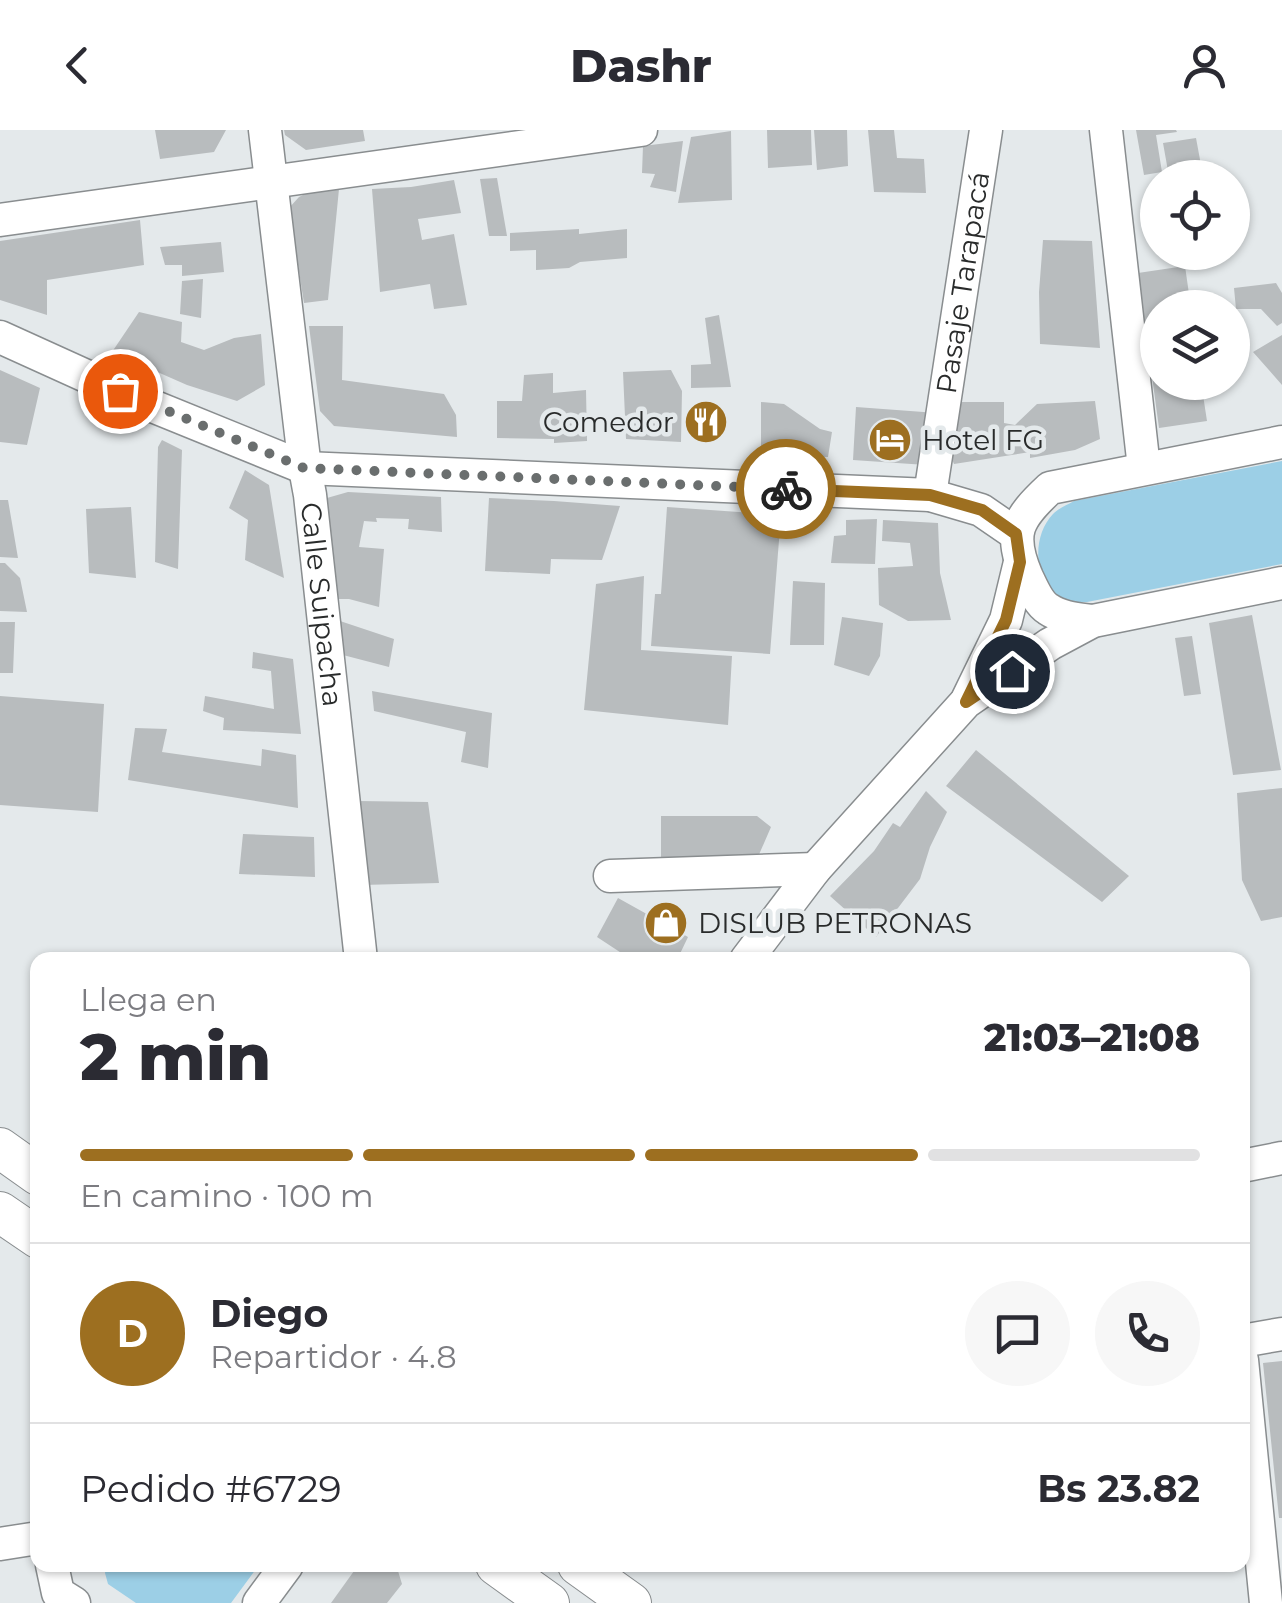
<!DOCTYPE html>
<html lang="es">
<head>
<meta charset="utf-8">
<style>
  :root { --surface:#fff; --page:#f7f7f7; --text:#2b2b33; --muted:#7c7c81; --line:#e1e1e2; --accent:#9d6f20 }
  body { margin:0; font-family:Montserrat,sans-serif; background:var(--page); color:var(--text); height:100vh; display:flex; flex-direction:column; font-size:38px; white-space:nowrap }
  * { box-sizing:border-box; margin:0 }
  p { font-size:32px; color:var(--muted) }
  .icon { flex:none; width:55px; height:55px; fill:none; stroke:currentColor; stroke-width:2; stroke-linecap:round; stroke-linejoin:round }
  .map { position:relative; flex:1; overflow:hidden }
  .sheet { position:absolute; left:30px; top:822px; width:1220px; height:620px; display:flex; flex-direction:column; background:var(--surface); border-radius:20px; box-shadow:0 2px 8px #0004 }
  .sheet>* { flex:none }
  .controls { position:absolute; left:1140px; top:30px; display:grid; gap:20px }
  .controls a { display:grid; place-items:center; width:110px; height:110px; border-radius:50%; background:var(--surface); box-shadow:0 2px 8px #0004; font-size:50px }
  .pin { position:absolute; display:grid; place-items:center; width:85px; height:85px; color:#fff; margin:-42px; border:5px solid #fff; border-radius:50%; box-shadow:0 2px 10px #0007 }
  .courier { position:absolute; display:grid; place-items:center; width:100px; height:100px; margin:-50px; border:8px solid #9d6f20; border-radius:50%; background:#fff; color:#222; box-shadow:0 2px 12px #0007 }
  .overview em { font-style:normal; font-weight:800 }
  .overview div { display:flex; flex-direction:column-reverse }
  .overview { display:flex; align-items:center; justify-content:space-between; height:170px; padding:0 50px }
  h1 { font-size:65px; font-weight:800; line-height:75px }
  .bar { display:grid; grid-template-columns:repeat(4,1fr); gap:15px 10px; align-content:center; height:120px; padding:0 50px }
  .bar i { height:12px; border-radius:8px; background:var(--line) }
  .bar .selected { background:var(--accent) }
  .bar p { grid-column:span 4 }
  .line { display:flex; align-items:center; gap:25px; padding:0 50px; border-top:2px solid var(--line) }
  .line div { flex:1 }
  .round { display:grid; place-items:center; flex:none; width:105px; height:105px; border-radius:52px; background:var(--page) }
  header { display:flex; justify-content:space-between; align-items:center; height:130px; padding:0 50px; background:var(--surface); font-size:45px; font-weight:800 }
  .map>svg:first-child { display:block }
  .green { fill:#9ccfe6 }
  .building { fill:#b8bcbe }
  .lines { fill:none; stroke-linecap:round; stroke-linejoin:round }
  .minor-casing { stroke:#898d8f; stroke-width:35 }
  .major-casing { stroke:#898d8f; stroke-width:42 }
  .minor { stroke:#fff; stroke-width:32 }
  .major { stroke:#fff; stroke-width:40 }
  .done { stroke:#6a6e6e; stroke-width:10; stroke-dasharray:0 18 }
  .route { stroke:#9d6f20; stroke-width:12 }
  .labels { text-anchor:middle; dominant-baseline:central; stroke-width:9; stroke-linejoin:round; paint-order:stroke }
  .street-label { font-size:28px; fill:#292b2b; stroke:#e4e9eb }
  .poi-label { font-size:28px; fill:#292b2b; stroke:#e4e9eb; text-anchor:start }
</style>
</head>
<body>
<header><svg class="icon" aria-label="back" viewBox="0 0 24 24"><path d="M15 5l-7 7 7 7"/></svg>Dashr<svg class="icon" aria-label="person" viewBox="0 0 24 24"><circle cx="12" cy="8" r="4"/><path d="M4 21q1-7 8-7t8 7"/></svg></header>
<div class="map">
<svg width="1282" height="1473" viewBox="0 0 1282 1473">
  <rect width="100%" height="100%" fill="#e4e9eb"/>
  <!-- green -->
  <path class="green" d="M 1282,331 L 1282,434 L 1087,472 C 1079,472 1071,473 1063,469 C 1033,453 1031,407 1053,384 C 1059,378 1067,375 1074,371 Z
    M 106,1435 L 259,1435 L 231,1473 L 136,1473 L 108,1454 L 105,1443 Z"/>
  <!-- building -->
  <path class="building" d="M 155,0 L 226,0 L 214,22 L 160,29 Z
    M 284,0 L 363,0 L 365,11 L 306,20 L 285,5 Z
    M 767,0 L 811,0 L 812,35 L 768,38 Z
    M 814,0 L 847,0 L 848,36 L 817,40 Z
    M 868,0 L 894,0 L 897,28 L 924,29 L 926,63 L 874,62 Z
    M 1136,0 L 1176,0 L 1177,2 L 1156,5 L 1162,42 L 1144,45 Z
    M 731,1 L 732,70 L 678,73 L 691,7 Z
    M 1196,8 L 1201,35 L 1168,41 L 1163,13 Z
    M 683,11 L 676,62 L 650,57 L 655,44 L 642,43 L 643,16 Z
    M 497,48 L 506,100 L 507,106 L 489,106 L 480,49 Z
    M 454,50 L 461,83 L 418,89 L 422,110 L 454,104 L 467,175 L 434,179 L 430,154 L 380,162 L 372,59 L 411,57 Z
    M 317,58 L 339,59 L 328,170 L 304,173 L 289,78 L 299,67 Z
    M 140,90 L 144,135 L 47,150 L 47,185 L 0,170 L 0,111 Z
    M 579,99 L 579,104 L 627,99 L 627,128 L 580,132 L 569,138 L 536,140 L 536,120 L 510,121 L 510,103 Z
    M 1043,110 L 1092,111 L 1100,218 L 1040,214 L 1039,162 Z
    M 221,112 L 224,142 L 182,146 L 182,135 L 165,135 L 160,117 Z
    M 1185,136 L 1191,178 L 1158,178 L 1158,252 L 1201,252 L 1207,291 L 1159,298 L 1138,143 Z
    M 203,149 L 201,188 L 180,184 L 182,151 Z
    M 1276,153 L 1282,163 L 1282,193 L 1277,196 L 1261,179 L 1236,179 L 1234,158 Z
    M 139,182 L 182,192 L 181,212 L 204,220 L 234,208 L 261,204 L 265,255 L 237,271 L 187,255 L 112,222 Z
    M 719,185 L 731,257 L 691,258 L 691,235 L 711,234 L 705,188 Z
    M 309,196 L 343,196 L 342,250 L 444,264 L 456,285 L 457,307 L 334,296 L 320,281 Z
    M 1282,205 L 1282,255 L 1253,222 Z
    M 0,240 L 40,258 L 27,315 L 0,312 Z
    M 671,240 L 682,261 L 681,312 L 626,309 L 623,242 Z
    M 553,243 L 553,263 L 586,260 L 587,311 L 554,313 L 554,309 L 497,308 L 497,271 L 522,271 L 524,245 Z
    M 1095,271 L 1100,309 L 1075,320 L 1030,328 L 1030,322 L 954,334 L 947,318 L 954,272 L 1004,272 L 1004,293 L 1015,295 L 1037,274 Z
    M 761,272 L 784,274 L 820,299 L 832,302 L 828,327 L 761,326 Z
    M 856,277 L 937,283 L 926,335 L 853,330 Z
    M 162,310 L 182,320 L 178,439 L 155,432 L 158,317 Z
    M 245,340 L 269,355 L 284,448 L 245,430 L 248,390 L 229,378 Z
    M 348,362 L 441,367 L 442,402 L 408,399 L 409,389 L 376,388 L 377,392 L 364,391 L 359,417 L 384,419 L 379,477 L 349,469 L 332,469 L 335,436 L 327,368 Z
    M 489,368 L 554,371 L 620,376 L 602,430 L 551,429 L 550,444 L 485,441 Z
    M 0,370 L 8,370 L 18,428 L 0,427 Z
    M 131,377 L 136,448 L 89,443 L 86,379 Z
    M 667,377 L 781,385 L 770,524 L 651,516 L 655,464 L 661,464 Z
    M 877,389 L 875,434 L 831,433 L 834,406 L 846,405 L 846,390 Z
    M 883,390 L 938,393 L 940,443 L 951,490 L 908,491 L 879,475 L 878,438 L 913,436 L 910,413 L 882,411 Z
    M 0,433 L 5,433 L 20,448 L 27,482 L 0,481 Z
    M 644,446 L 641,520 L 732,526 L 728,595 L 584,580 L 596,454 Z
    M 793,451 L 825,453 L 824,515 L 790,515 Z
    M 1252,485 L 1281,640 L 1233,645 L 1209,493 Z
    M 842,487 L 883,493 L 880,526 L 869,546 L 834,535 Z
    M 340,491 L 394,509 L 389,537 L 343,525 Z
    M 0,492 L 15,492 L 13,543 L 0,543 Z
    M 1192,506 L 1201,564 L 1184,566 L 1175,508 Z
    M 253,522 L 293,529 L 301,604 L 223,600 L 224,588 L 203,581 L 205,566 L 274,579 L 271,541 L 252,538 Z
    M 372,561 L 492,583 L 488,638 L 461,632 L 466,602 L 374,581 Z
    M 0,566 L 104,574 L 98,682 L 0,675 Z
    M 135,598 L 167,599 L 162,622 L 261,636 L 262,619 L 296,625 L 298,678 L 128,650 Z
    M 976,620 L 1129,746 L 1102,772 L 946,656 Z
    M 1282,658 L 1282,787 L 1261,791 L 1242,750 L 1237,663 Z
    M 926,661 L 947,682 L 930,717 L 920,749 L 876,807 L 830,766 L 874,721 L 893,693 L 900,697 Z
    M 358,671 L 428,672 L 439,753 L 362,755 Z
    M 661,686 L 757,686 L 771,697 L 754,736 L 661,739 Z
    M 243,704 L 314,707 L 315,747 L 239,744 Z
    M 618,768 L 688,807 L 677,830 L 632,830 L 597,807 Z
    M 1282,1231 L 1282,1388 L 1279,1388 L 1263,1233 Z
    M 354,1441 L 398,1441 L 402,1454 L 387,1473 L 331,1473 Z"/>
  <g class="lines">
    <!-- minor casing -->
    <g class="minor-casing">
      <g id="minor">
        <path id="s1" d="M 265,0 L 305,338 L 310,365 L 361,830"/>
        <path d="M 1106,0 L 1144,338"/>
        <path d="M 0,90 L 641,0"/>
        <path d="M 0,207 L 150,275 L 305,338 L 930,365 L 981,380 L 1016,404"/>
        <path id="s2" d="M 930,365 L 986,0"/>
        <path d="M 1093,491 C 1078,489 1061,488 1048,479 C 1038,473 1032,457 1027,447 C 1008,403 1017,389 1050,358 L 1282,312"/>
        <path d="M 968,568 L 1006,490 L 1020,432"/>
        <path d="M 610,746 L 815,739"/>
        <path d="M 746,830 L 815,739 L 966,572 L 1050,514 L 1093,491 L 1282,453"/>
        <path d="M 1242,1036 L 1282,1028"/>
        <path d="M 1242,1211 L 1282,1204"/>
        <path d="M 1242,1230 L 1266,1473"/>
        <path d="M 0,1414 L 38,1408"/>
        <path d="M 52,1435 L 58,1463 L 74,1473"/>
        <path d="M 259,1473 L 287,1435"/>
      </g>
    </g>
    <!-- major casing -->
    <g class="major-casing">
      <path id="major" d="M 0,1018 L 38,1045
        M 0,1082 L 38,1108
        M 496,1435 L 549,1473
        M 578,1435 L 631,1473"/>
    </g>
    <!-- minor -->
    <use href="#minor" class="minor"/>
    <!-- major -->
    <use href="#major" class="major"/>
  </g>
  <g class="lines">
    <!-- done -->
    <path class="done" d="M 120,261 L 304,338 L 786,359"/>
    <!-- route -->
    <path class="route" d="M 786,359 L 930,365 L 982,380 L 1016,404 L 1020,432 L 1006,490 L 966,572 L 1012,541"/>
  </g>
  <!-- icons -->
  <defs>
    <g id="restaurant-disc" transform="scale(2.25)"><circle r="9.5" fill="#9d6f20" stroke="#e4e9eb"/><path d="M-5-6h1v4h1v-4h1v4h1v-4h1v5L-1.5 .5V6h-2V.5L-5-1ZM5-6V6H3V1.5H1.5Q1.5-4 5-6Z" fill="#fff"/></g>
    <g id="hotel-disc" transform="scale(2.25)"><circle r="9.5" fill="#9d6f20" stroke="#e4e9eb"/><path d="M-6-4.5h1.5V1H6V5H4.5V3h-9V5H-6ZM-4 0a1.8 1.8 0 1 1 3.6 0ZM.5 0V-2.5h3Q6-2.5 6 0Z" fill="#fff"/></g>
    <g id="shop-disc" transform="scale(2.25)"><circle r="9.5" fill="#9d6f20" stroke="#e4e9eb"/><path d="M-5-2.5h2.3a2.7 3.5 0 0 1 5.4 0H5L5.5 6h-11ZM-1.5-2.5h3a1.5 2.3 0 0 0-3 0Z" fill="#fff"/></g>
  </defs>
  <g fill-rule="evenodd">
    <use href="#restaurant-disc" x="706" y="292"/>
    <use href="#hotel-disc" x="890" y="310"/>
    <use href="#shop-disc" x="666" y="793"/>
  </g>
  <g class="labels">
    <!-- street labels -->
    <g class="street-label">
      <text stroke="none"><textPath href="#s2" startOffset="215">Pasaje Tarapacá</textPath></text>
      <text stroke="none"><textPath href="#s1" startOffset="478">Calle Suipacha</textPath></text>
    </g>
    <!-- poi labels -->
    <g class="poi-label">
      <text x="674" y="292" text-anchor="end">Comedor</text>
      <text x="922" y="310">Hotel FG</text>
      <text x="698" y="793">DISLUB PETRONAS</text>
    </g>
  </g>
</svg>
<div class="controls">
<a><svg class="icon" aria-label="locate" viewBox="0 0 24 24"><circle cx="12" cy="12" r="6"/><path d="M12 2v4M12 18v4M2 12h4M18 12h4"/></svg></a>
<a><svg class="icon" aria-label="layers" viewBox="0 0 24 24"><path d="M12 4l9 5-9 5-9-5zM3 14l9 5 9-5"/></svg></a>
</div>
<div class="pin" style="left:120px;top:261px;background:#ea580c"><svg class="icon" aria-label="bag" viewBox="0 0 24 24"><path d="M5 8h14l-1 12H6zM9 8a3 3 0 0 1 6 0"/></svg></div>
<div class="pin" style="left:1012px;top:541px;background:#1f2937"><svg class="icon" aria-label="home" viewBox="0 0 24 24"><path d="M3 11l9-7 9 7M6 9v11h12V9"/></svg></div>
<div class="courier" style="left:786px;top:359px"><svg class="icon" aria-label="bike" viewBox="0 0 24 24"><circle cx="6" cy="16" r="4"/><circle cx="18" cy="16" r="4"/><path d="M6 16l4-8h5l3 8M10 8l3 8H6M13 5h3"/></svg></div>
<section class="sheet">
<div class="overview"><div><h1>2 min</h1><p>Llega en</p></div><em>21:03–21:08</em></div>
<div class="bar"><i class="selected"></i><i class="selected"></i><i class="selected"></i><i></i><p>En camino · 100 m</p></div>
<div class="line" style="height:180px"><b class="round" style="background:var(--accent);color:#fff">D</b><div><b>Diego</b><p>Repartidor · 4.8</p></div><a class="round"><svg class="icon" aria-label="chat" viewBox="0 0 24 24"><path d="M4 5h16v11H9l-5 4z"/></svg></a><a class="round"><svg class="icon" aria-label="phone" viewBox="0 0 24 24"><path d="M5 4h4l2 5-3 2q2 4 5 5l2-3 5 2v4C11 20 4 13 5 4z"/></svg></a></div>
<div class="line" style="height:130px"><div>Pedido #6729</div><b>Bs 23.82</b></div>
</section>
</div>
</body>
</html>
